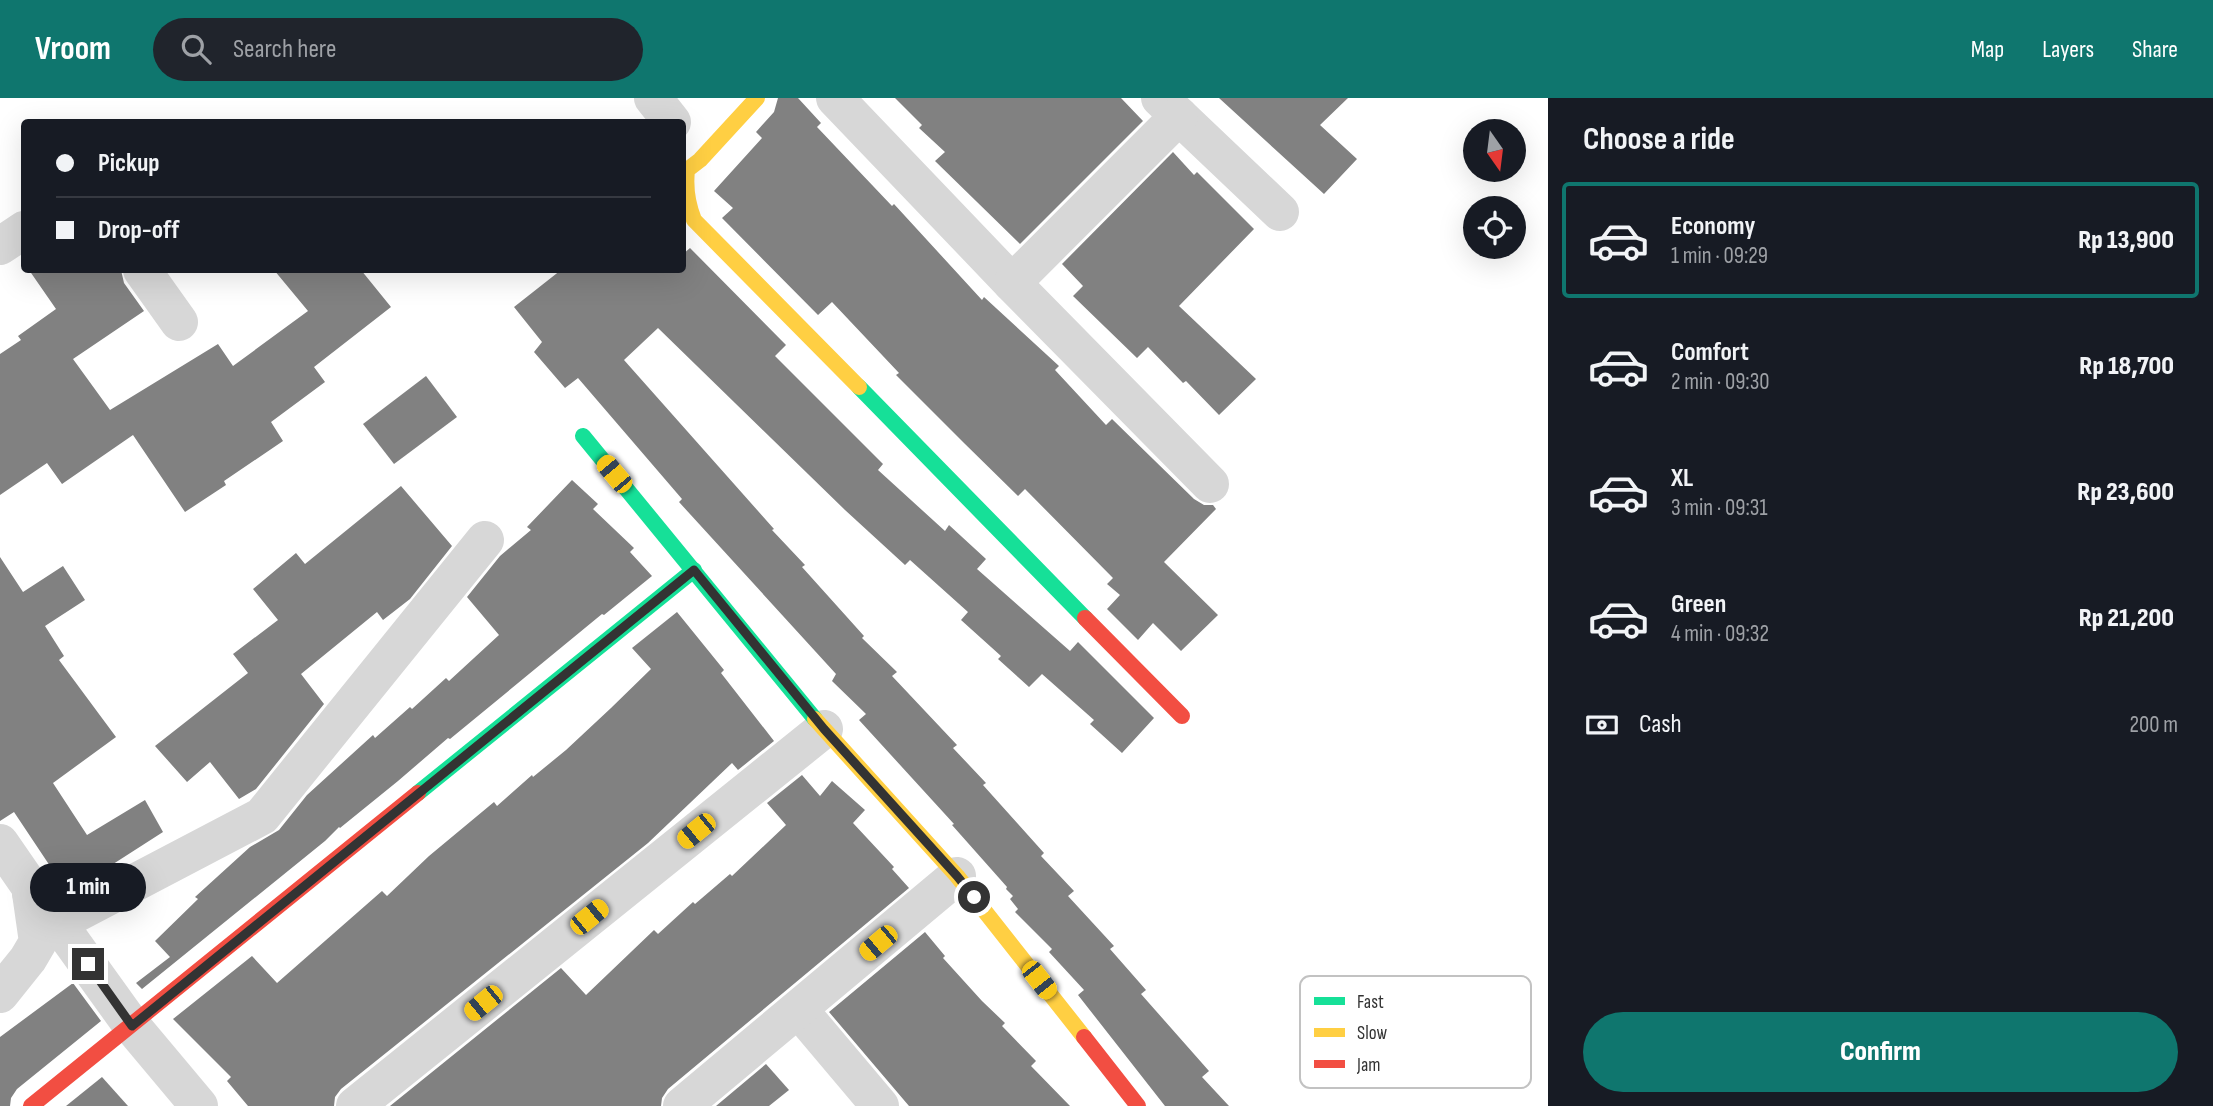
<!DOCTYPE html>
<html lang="en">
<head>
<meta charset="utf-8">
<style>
  :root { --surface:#171b24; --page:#20242c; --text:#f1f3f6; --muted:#9ea1a6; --line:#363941; --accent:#0f766e }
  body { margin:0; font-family:"Sofia Sans Condensed",sans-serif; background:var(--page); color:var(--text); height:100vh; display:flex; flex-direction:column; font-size:26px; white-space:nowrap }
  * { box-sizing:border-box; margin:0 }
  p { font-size:23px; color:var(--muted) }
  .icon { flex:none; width:38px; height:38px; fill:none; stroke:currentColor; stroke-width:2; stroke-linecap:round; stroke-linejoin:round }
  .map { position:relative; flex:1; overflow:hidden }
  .drawer { display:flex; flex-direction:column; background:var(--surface); width:665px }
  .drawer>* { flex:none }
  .top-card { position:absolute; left:21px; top:21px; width:665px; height:154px; border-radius:7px; box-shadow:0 7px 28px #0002; display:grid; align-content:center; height:154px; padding:0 35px; background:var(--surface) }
  .needle { width:46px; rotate:166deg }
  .controls { position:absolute; left:1463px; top:21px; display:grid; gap:14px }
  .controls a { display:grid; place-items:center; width:63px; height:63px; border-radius:50%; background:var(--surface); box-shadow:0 7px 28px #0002; font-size:35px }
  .end { position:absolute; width:32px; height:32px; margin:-16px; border:9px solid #333; background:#fff; box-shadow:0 0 0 4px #fff }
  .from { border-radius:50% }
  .bubble { position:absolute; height:49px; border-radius:24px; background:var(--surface); box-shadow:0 7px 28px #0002; font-size:23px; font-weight:800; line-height:49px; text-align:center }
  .car { position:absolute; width:21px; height:42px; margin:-21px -10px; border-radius:9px; box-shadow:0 0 5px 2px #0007; background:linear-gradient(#f5c518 24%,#345 0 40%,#f5c518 0 76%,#345 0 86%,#f5c518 0) }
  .top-card b { display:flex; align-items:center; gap:24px; height:66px; font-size:26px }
  .top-card b+b { border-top:2px solid var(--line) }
  .top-card i { width:18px; height:18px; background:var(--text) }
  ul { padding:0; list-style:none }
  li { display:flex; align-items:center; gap:21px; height:116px; margin:0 14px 10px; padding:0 21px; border:4px solid transparent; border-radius:7px }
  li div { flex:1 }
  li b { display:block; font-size:26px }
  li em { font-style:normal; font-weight:800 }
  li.on { border-color:var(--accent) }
  li>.icon { width:63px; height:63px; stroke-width:1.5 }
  h2 { padding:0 35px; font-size:32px; line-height:84px }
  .pay { display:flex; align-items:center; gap:18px; height:77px; padding:0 35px; font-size:26px }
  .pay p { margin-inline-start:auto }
  .action { display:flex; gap:14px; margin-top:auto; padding:14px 35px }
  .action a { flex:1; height:80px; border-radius:42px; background:var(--accent); color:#fff; font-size:28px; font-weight:800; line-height:80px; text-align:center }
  header { display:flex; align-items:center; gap:42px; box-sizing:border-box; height:98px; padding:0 35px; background:var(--accent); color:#fff }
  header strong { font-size:33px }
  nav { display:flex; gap:38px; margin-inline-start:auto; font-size:24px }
  .search { width:490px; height:63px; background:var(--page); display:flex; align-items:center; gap:18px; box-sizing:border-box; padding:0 24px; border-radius:38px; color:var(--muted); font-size:26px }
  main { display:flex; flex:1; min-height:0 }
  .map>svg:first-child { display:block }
  .building { fill:#818181 }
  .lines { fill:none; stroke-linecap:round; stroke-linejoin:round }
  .street { stroke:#d7d7d7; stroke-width:38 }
  .fast { stroke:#16e098; stroke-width:16 }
  .slow { stroke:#ffcf43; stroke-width:16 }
  .jam { stroke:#f24e42; stroke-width:16 }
  .route { stroke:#333; stroke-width:9 }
  .key { fill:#fff; stroke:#c2c2c2; stroke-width:2 }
  .key-label { font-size:19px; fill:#333 }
</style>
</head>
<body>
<header>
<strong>Vroom</strong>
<div class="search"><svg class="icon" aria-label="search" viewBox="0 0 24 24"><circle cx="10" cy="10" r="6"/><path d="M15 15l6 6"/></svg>Search here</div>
<nav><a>Map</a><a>Layers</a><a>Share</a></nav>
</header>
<main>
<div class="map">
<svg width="1548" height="1008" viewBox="0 0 1548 1008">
  <rect width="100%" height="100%" fill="#fff"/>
  <g class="building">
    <path d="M778,0H798L821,25L817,29L892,108L894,106L982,202L984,199L1059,268L1055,272L1106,327L1112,321L1194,401L1204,407H1213L1216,411L1164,464L1218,517L1181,553L1153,525L1138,542L1107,511L1120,497L1107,486L1113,480L1025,391L1018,398L964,345L896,277L899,275L832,204L818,217L722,120L733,110L714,93L762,40L756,34L774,14Z"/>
    <path d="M895,0H1121L1143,23L1020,146L935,63L945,54L919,30L922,27Z"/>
    <path d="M1219,0H1348L1320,27L1357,61L1324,96Z"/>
    <path d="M1173,54L1194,77L1197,74L1254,131L1179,208L1256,281L1219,317L1186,283L1183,285L1148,249L1137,260L1073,198L1083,188L1062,166Z"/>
    <path d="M690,150L786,247L775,258L883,366L878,372L945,433L949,427L986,461L977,471L1070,553L1078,544L1154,620L1122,655L1090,626L1094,622L1042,576L1029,589L998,561L1001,558L961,522L968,514L910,462L905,467L845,412L658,230L624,262L774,431L772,432L805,467L802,469L864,538L862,540L897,574L892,578L957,647L953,650L986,685L983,687L1044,755L1041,758L1074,793L1068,798L1114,848L1110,851L1146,892L1141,896L1209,973L1202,979L1229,1008H1165L1078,897L1084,892L1049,854L1052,851L1015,814L1018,811L1010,801L1013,798L1006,791L1007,789L952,727L954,726L859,622L866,616L832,583L836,576L679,404L682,401L578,280L565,290L534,254L542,244L514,209L561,172H682V157Z"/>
    <path d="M29,172H121L124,185L144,213L73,261L110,312L218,246L233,268L308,213L274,172H361L391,209L314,269L325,284L271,324L283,343L224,383L226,387L185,414L133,337L62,386L47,365L0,397V256L21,242L18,238L56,211Z"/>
    <path d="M426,278L457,319L394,366L363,326Z"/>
    <path d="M572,382L598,406L593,411L634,450L630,454L652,478L604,517L602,516L450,641L448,640L398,683L340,730L339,729L325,743L142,891L136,885L170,859L155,843L198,801L195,799L250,749L279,732L307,697L373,637L375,640L410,609L412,611L446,580L449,583L499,537L467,499L500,458L531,432L527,429Z"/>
    <path d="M401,388L452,448L410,501L383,522L377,514L301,576L324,606L256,691L239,701L210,664L187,684L155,648L248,575L233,556L278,522L253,491L296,455L305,466Z"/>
    <path d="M0,459L23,494L63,468L85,502L45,528L64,558L59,562L116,639L53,685L87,737L145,702L163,734L68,795L14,714L0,723Z"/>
    <path d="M677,514L724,572L721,575L774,643L738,672L732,665L648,745L341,991L335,999L334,1008H248L227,983L231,979L173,921L252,858L277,885L382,793L387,798L429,758L494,704L497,708L532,677L533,679L566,652L611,610L651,571L632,550Z"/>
    <path d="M802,677L820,698L832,683L865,712L853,725L894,769L892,771L909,790L668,991L662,1000L661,1008H390L561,870L586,897L654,832L658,836L693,804L695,806L730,776L732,778L786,727L767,705Z"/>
    <path d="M925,834L945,858L943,860L982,903L1005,925L1002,928L1036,963L1031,968L1070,1008H909L829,914Z"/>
    <path d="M73,885L101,923L17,991L11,1000L10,1008H0V939Z"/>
    <path d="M766,966L789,992L769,1008H716Z"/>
    <path d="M102,979L128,1008H66Z"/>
  </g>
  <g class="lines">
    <g class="street">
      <path d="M653,0L672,24"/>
      <path d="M835,0L1012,185L1210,386"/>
      <path d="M1160,0L1280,114"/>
      <path d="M0,148L24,132"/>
      <path d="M142,172L179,224"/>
      <path d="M1012,185L1179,18"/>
      <path d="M0,745L40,803L31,795L38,844L28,861L0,896"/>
      <path d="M31,795L58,825L132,928L199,1008"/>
      <path d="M58,825L262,718L485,442"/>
      <path d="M799,912L880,1008"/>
      <path d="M355,1008L824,631"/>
      <path d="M682,1008L957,778"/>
    </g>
    <g class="fast">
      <path d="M859,289L1085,520"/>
      <path d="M583,338L815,621"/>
      <path d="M418,695L694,472"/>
    </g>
    <g class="slow">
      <path d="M757,0L700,62L687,72C685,90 687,105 694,122L859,289"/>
      <path d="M815,621L957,778L1084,939"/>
    </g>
    <g class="jam">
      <path d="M1085,520L1182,618"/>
      <path d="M1084,939L1138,1008"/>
      <path d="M31,1008L418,695"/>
    </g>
  </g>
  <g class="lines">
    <path class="route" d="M88,866L132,928L694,472L824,631L957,778L974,799"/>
  </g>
  <rect x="1300" y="878" width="231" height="112" rx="10" class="key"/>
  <rect x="1314" y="899" width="31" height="8" fill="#16e098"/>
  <rect x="1314" y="930" width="31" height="9" fill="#ffcf43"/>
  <rect x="1314" y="962" width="31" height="8" fill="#f24e42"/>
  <g class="key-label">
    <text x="1357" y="910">Fast</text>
    <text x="1357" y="941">Slow</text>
    <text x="1357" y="973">Jam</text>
  </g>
</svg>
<div class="controls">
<a><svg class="needle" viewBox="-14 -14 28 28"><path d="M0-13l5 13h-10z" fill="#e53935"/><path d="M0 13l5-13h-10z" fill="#9ea1a6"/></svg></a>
<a><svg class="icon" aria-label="locate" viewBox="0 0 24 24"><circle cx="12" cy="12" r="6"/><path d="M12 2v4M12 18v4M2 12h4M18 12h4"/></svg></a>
</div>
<i class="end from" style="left:974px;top:799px"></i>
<i class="end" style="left:88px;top:866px"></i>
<div class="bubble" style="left:30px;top:765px;width:116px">1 min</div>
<i class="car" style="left:614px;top:376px;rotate:320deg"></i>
<i class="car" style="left:696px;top:733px;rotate:231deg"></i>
<i class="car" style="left:589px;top:819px;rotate:51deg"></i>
<i class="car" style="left:878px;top:845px;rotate:230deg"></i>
<i class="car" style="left:1039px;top:882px;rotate:142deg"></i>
<i class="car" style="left:483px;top:905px;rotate:231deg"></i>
<div class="top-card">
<b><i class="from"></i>Pickup</b>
<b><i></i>Drop-off</b>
</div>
</div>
<section class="drawer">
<h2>Choose a ride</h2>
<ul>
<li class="on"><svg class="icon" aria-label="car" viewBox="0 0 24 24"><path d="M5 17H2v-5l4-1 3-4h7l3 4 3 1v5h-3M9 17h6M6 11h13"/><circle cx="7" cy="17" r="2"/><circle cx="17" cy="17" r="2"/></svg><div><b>Economy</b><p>1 min · 09:29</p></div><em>Rp 13,900</em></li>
<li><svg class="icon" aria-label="car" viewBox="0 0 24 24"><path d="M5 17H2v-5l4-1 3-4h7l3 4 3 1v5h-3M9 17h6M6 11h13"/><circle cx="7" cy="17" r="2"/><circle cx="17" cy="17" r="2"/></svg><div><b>Comfort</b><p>2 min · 09:30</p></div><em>Rp 18,700</em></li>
<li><svg class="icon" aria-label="car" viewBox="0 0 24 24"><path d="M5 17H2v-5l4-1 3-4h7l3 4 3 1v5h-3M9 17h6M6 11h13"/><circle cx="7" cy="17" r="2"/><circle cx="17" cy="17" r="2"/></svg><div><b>XL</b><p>3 min · 09:31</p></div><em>Rp 23,600</em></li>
<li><svg class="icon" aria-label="car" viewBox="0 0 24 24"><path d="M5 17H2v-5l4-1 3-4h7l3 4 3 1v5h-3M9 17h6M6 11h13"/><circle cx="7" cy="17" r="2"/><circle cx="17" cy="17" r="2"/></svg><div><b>Green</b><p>4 min · 09:32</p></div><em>Rp 21,200</em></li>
</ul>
<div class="pay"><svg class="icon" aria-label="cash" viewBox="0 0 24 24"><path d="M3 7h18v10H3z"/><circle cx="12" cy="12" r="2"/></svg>Cash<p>200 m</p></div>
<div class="action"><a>Confirm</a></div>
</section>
</main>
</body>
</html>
